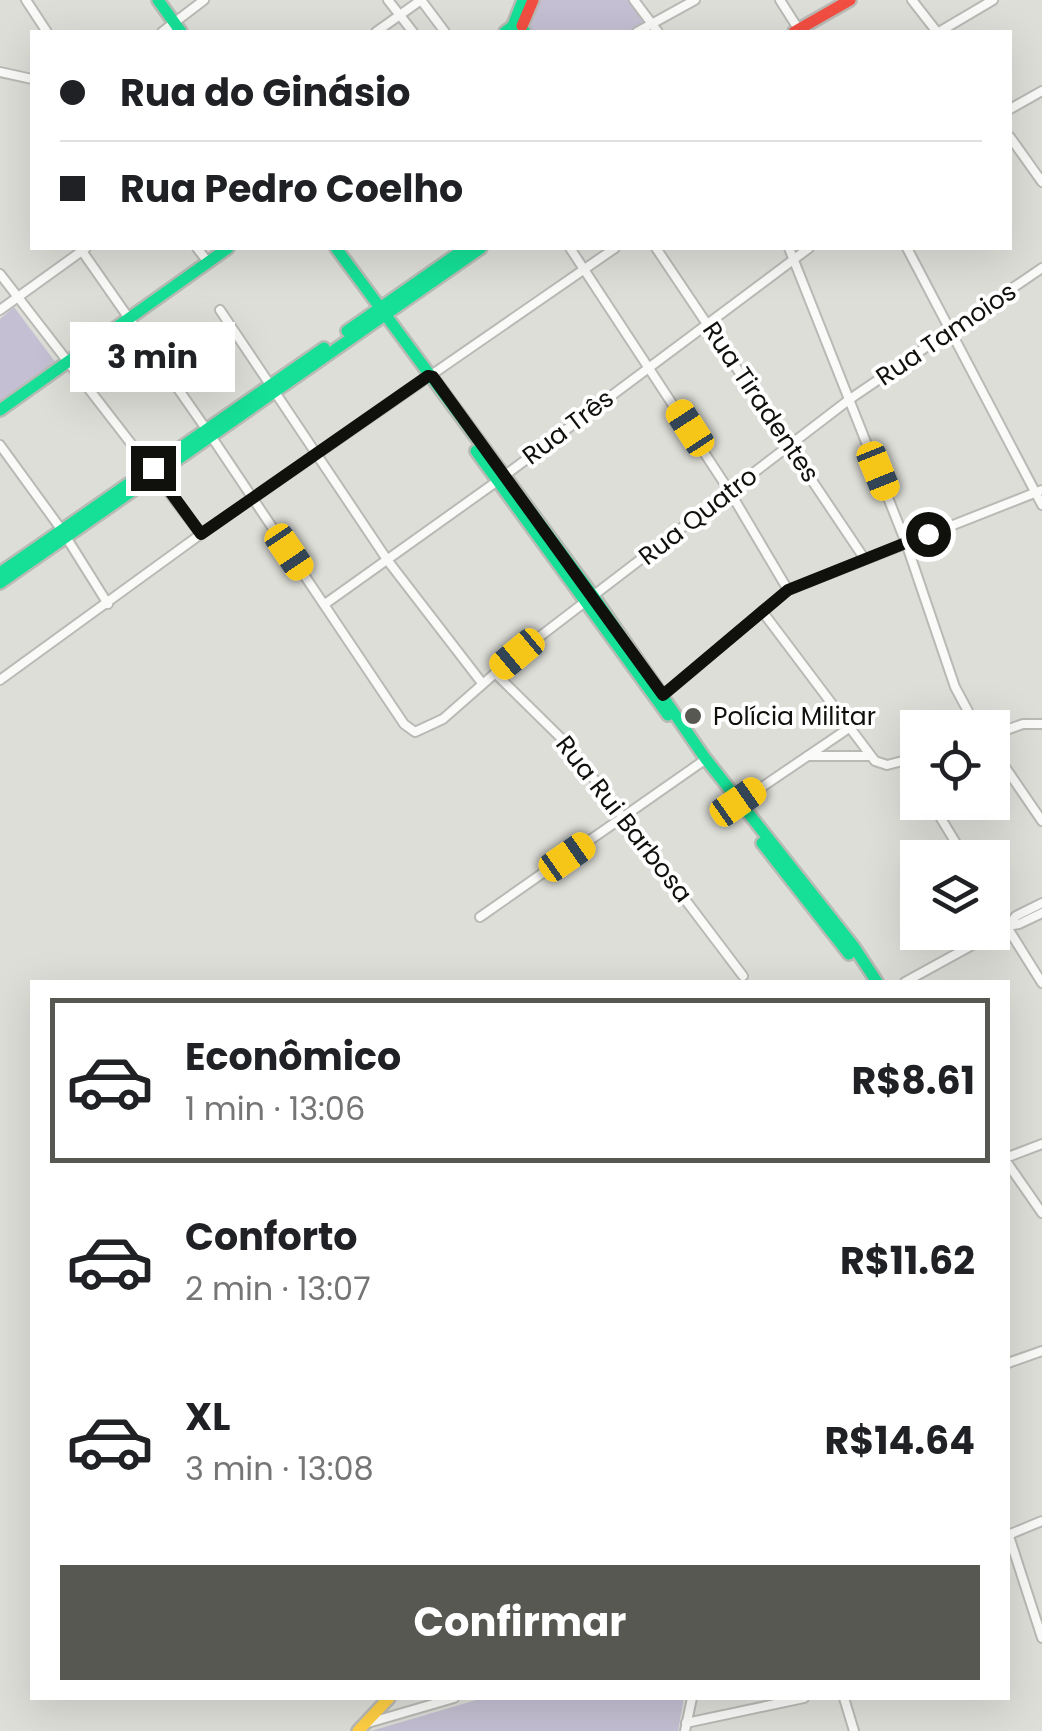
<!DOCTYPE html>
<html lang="pt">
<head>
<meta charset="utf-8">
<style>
  :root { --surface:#fff; --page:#f2f2f2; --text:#202124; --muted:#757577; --line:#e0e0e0; --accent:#585853 }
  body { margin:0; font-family:Poppins,sans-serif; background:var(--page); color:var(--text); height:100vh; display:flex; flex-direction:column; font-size:38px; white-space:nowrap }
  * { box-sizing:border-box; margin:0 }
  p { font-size:32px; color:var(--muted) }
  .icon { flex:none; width:55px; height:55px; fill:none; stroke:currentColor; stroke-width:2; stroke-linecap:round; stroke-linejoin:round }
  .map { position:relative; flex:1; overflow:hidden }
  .panel { position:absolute; left:30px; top:980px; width:980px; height:720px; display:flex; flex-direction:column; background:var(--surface); border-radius:0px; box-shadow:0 10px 40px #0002 }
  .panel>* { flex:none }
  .top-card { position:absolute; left:30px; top:30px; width:982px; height:220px; border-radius:0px; box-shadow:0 10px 40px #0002; display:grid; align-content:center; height:220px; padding:0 30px; background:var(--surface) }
  .controls { position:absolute; left:900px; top:710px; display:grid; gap:20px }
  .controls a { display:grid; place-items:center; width:110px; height:110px; border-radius:0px; background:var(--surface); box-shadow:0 10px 40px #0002; font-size:50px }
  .end { position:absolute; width:45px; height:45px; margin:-22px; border:12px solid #10100c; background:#fff; box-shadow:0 0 0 5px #fff }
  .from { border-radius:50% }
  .bubble { position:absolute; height:70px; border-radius:0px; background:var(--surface); box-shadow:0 10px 40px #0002; font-size:32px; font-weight:700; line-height:70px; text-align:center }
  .car { position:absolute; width:30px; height:60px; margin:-30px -15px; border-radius:12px; box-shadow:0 0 8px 2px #0007; background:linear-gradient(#f5c518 24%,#345 0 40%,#f5c518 0 76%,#345 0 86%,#f5c518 0) }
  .top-card b { display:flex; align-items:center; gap:35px; height:95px; font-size:38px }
  .top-card b+b { border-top:2px solid var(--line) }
  .top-card i { width:25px; height:25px; background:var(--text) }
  ul { padding:18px 0 0; list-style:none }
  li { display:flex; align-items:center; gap:30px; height:165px; margin:0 20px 15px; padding:0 10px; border:5px solid transparent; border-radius:0px }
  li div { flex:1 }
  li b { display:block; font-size:38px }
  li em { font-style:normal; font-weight:700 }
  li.current { border-color:var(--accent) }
  li>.icon { width:90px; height:90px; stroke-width:1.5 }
  .action { display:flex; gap:20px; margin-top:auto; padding:20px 30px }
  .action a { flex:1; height:115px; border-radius:0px; background:var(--accent); color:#fff; font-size:40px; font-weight:700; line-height:115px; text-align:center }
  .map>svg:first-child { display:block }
  .green { fill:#c4bfd2 }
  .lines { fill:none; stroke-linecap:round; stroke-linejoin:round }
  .street-casing { stroke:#b9bab5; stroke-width:12 }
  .fast-casing { stroke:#b9bab5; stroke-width:16 }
  .slow-casing { stroke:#b9bab5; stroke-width:16 }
  .jam-casing { stroke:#b9bab5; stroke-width:16 }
  .street { stroke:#fafaf9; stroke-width:8 }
  .fast { stroke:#16e098; stroke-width:11 }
  .slow { stroke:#ffcf43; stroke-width:11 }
  .jam { stroke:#f24e42; stroke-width:11 }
  .route { stroke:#10100c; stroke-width:12 }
  .poi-dot { fill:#585853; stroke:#fff; stroke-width:4 }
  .labels { text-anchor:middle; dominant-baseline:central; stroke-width:8; stroke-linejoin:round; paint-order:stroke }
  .street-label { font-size:25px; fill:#10100c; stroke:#fff }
  .poi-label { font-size:25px; fill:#10100c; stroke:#fff; text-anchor:start }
</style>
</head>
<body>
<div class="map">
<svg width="1042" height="1731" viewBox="0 0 1042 1731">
  <rect width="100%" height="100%" fill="#ddded8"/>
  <g class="green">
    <path d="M528,0H628L644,23L629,32H514Z"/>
    <path d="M14,307L56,363L0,403V319Z"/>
    <path d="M483,1698H684L678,1731H371Z"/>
  </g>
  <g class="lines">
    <defs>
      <g id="street">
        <path d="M26,0L47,32"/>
        <path d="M388,0L413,32"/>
        <path d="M421,0L445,32"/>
        <path d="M634,0L658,32"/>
        <path d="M780,0L799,30"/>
        <path d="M912,0L937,32"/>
        <path d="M162,32L204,0"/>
        <path d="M376,32L421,0"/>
        <path d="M637,32L695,0"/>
        <path d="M939,32L993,0"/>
        <path d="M0,72L32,79"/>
        <path d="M1010,109L1042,91"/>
        <path d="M1010,137L1042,182"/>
        <path d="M197,248L208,262"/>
        <path d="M570,248L730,492L788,590"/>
        <path d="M656,248L864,558"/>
        <path d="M789,248L906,543L955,687L977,728"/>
        <path d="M907,248L1042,505"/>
        <path d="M82,251L211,436L404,724L415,732L443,719L517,654L850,399L1042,268"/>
        <path d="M0,274L201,534"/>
        <path d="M0,310L86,248"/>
        <path d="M220,310L388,561L482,683"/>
        <path d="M0,445L61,529L108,604"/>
        <path d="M325,604L496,482L809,248"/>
        <path d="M762,611L875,761L887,765L918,757"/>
        <path d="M495,673L569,746L743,976"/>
        <path d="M0,680L201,534L615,248"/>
        <path d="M660,698L788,590L1042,490"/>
        <path d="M992,735L1023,724H1042"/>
        <path d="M992,748L1042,821"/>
        <path d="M808,756H870"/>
        <path d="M906,761L918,780"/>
        <path d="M931,802L965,858"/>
        <path d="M734,806L849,728"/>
        <path d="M992,903L1042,983"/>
        <path d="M480,917L706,759"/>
        <path d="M1009,925L1016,916L1042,903"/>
        <path d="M905,982L1007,926L1019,924L1042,913"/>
        <path d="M1008,1157L1042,1144"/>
        <path d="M1008,1164L1042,1213"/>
        <path d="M1008,1363L1042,1351"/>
        <path d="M1008,1533L1042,1638"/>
        <path d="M1008,1535L1042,1521"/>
        <path d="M844,1698L854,1731"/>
        <path d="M368,1723L454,1698"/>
        <path d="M686,1723L804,1698"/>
        <path d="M685,1731L692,1698"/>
      </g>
      <g id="fast">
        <path d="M158,0L181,32"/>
        <path d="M514,23L523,0"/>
        <path d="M505,32L517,23L525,32"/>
        <path d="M336,248L594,597L705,758L854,947L877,982"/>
        <path d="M347,331L466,248"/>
        <path d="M0,410L228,248"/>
        <path d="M476,451L668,715"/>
        <path d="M0,573L324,348"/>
        <path d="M0,583L481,248"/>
        <path d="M762,843L849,954"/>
      </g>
      <path id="slow" d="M358,1731L389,1698"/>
      <g id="jam">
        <path d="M522,26L533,0"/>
        <path d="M794,32L850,0"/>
      </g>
    </defs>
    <use href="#street" class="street-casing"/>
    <use href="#fast" class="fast-casing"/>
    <use href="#slow" class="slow-casing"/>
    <use href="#jam" class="jam-casing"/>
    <use href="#street" class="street"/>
    <use href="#fast" class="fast"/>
    <use href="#slow" class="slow"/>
    <use href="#jam" class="jam"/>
  </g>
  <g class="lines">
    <path class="route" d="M153,468L201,534L428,376L433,377L663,695L788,590L928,534"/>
  </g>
  <circle class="poi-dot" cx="693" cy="716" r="10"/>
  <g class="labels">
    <g class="street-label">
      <text transform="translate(946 334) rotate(-34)">Rua Tamoios</text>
      <text transform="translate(761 402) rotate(56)">Rua Tiradentes</text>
      <text transform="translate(568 427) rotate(-37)">Rua Três</text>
      <text transform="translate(698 516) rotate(-38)">Rua Quatro</text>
      <text transform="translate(624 819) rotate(52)">Rua Rui Barbosa</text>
    </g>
    <g class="poi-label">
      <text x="713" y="716">Polícia Militar</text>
    </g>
  </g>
</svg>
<div class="controls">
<a><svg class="icon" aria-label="locate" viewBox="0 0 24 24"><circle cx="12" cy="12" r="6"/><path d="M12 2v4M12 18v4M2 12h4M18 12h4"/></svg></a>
<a><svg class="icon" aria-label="layers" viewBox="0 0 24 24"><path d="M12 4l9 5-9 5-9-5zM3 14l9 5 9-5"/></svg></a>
</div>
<i class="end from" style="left:928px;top:534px"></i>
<i class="end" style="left:153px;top:468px"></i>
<div class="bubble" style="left:70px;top:322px;width:165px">3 min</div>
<i class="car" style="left:690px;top:428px;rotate:327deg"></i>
<i class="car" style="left:878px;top:471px;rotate:158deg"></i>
<i class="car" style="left:289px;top:552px;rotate:146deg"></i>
<i class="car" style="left:517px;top:654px;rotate:230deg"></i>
<i class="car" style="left:738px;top:802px;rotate:55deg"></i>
<i class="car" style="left:567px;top:857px;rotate:55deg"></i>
<div class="top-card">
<b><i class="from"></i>Rua do Ginásio</b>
<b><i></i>Rua Pedro Coelho</b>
</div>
<section class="panel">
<ul>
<li class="current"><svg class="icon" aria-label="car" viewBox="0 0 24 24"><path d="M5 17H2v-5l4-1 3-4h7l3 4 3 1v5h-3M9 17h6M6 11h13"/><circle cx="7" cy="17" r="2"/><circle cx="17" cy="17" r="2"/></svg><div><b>Econômico</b><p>1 min · 13:06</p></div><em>R$8.61</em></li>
<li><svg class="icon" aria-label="car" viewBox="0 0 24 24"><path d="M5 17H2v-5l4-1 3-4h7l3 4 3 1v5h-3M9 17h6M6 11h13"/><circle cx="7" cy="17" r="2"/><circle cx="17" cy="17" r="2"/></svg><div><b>Conforto</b><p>2 min · 13:07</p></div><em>R$11.62</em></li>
<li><svg class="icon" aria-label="car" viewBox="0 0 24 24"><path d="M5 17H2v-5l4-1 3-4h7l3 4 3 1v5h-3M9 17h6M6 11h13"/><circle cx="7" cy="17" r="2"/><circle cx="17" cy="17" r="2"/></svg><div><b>XL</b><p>3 min · 13:08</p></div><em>R$14.64</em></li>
</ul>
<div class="action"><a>Confirmar</a></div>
</section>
</div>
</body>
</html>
